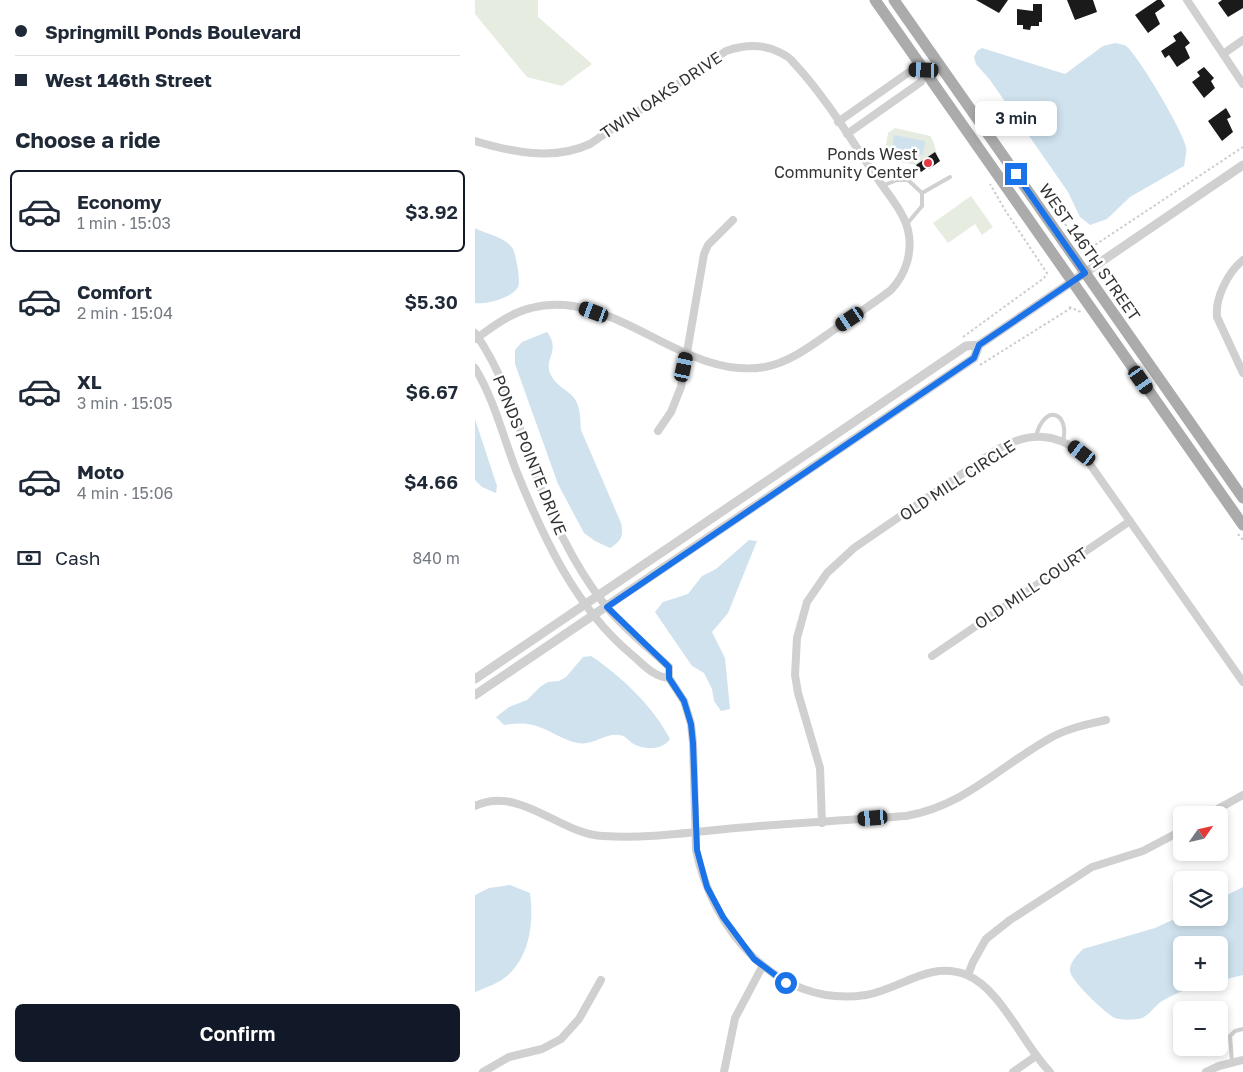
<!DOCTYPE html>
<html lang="en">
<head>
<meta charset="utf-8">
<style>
  :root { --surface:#fff; --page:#f2f2f3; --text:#1f2937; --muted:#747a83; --line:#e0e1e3; --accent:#111827 }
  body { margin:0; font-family:"Golos Text",sans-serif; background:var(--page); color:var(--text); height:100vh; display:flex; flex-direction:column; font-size:19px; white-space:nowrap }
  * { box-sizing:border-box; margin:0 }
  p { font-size:16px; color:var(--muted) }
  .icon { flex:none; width:28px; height:28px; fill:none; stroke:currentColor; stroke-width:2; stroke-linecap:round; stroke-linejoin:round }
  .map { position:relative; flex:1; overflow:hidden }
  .panel { display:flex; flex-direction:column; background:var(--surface); width:475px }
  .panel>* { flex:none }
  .hud { display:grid; align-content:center; height:110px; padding:0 15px; background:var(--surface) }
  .needle { width:32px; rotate:56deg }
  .buttons { position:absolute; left:698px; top:806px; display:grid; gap:10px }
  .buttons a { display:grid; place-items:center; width:55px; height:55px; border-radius:8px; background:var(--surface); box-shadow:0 2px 8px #0003; font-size:25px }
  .end { position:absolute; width:22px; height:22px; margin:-11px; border:6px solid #1a73e8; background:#fff; box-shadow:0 0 0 2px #fff }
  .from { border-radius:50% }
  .bubble { position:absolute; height:35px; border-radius:8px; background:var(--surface); box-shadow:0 2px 8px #0003; font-size:16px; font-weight:600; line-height:35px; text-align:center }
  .car { position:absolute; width:15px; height:30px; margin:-15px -8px; border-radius:6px; box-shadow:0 0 4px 1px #0007; background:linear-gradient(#222 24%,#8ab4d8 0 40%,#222 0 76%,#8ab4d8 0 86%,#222 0) }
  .hud b { display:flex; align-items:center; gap:18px; height:48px; font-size:19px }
  .hud b+b { border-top:1px solid var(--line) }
  .hud i { width:12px; height:12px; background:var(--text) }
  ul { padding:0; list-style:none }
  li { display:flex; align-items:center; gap:15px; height:82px; margin:0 10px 8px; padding:0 5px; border:2px solid transparent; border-radius:8px }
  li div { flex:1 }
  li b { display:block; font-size:19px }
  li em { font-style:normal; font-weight:600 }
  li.current { border-color:var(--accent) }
  li>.icon { width:45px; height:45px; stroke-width:1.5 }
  h2 { padding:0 15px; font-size:22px; line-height:60px }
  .pay { display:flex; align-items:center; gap:12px; height:55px; padding:0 15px; font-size:19px }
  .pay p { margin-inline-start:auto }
  .button { display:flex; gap:10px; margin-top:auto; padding:10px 15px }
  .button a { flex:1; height:58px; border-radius:8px; background:var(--accent); color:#fff; font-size:20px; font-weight:600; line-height:58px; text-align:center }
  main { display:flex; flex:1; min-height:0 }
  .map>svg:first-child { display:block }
  .green { fill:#e6ecdf }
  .water { fill:#cfe2ee }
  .building { fill:#1a1a1a }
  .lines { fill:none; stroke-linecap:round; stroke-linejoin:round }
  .path { stroke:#cdcdcd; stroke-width:2; stroke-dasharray:2.5 2.5; stroke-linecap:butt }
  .service { stroke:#d0d0d0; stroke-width:4 }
  .minor { stroke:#d0d0d0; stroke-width:8 }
  .tertiary { stroke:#d0d0d0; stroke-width:9 }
  .primary { stroke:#ababab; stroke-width:11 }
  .route { stroke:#1a73e8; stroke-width:6 }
  .poi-dot { fill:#e63946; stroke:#fff; stroke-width:2 }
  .labels { text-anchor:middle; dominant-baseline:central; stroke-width:5; stroke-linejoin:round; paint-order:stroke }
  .street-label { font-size:16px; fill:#333; stroke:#fff }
  .poi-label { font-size:16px; fill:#333; stroke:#fff; text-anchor:end }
</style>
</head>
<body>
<main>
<section class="panel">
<div class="hud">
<b><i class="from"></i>Springmill Ponds Boulevard</b>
<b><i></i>West 146th Street</b>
</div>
<h2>Choose a ride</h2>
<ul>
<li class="current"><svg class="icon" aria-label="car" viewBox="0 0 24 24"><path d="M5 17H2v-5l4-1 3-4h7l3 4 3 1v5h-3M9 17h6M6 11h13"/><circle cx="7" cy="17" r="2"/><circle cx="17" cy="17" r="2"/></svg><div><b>Economy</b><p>1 min · 15:03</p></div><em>$3.92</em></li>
<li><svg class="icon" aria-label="car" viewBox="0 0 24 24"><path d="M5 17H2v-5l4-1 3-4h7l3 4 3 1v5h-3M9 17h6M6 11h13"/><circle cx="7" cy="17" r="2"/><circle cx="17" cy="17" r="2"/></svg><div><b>Comfort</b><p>2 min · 15:04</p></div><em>$5.30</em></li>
<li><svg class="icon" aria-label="car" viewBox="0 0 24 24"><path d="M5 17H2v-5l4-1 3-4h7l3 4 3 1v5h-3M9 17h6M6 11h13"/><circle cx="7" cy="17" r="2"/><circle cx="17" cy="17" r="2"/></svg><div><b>XL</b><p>3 min · 15:05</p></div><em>$6.67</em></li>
<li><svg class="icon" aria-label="car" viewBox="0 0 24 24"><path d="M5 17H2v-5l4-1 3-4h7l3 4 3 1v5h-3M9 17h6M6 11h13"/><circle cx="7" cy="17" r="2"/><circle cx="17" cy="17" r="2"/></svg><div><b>Moto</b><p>4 min · 15:06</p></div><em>$4.66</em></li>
</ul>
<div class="pay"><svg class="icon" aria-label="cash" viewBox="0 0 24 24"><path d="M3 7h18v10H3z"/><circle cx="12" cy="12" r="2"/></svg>Cash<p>840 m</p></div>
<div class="button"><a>Confirm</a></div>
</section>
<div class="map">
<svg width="768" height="1072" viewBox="0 0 768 1072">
  <rect width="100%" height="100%" fill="#fff"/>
  <g class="green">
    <path d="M0,0H63V17L117,64L87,86L52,77L0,14Z"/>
    <path d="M420,128L455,136C461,144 460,152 465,161L454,169L453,167L446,172L441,165L415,160L410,152L413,133Z"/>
    <path d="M496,196L518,227L507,235L500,224L473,243L458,223Z"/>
  </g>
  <g class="water">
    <path d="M640,43C644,44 647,44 651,46C663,55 708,131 711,147C712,152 710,160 709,166L655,197L632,219L615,225L605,217L593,192L515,80L501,64L499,57L502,51L507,48L590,74L628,46Z"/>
    <path d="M419,135L450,141L448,155L417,147Z"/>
    <path d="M0,228C11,234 31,237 38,249C41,255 46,282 43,287C37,298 10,305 0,303Z"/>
    <path d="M72,332C86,350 69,359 75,373C79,383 87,387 94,393C106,402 105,416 106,430L146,523C149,536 146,541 135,548L120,541L109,533L83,484L40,364V350L47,342Z"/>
    <path d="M0,419L22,486L21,493L7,487L0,480Z"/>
    <path d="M274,540L282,541L253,613L237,632L250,658L255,709L246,711L239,701L237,689L229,673L217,666L180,612L188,602L213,594L227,576L241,569Z"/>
    <path d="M116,656C146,676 178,706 195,739C187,751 168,750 157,743C152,739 151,736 144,735C130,733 118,746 103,743C86,740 70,726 53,724C45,723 37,724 29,725L21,717L34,707L52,700L66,686L73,682L84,681L91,677L108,657Z"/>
    <path d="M35,885L55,893C59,922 55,956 32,976C24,983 10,988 0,992V895L14,888Z"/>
    <path d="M768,887V975L744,981V945H706V982L737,983C721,985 701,993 687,1001C678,1007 673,1018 663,1019C656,1020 646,1020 640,1018C631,1014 596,981 595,971C594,963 603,954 608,949L680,928L706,916V918H744V899Z"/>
  </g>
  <g class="building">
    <path d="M501,0H533L524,13Z"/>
    <path d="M592,0H618L622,12L600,20Z"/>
    <path d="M682,0H686L690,6L680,13L685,24L673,33L660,15Z"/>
    <path d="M747,0H768V8L753,17L743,3Z"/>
    <path d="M558,4H567V22H564V26H556L555,30L548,29V25H542V9L558,11Z"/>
    <path d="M706,31L715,43L710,47L715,58L702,67L694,55L690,58L686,51L701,41L698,36Z"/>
    <path d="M729,67L739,78L736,81L740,88L729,98L717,82L725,76L722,72Z"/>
    <path d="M751,108L756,117L752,119L758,132L747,141L733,121Z"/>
    <path d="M460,152L465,161L454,169L453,167L446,172L441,165Z"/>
  </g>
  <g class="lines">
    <g class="path">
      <path d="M584,216L602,240L613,246L620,245L768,147"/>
      <path d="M594,307L606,312"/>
      <path d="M488,337L569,278L572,273L530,210L515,184"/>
      <path d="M505,365L596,308"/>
      <path d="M763,534L768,540"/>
    </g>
    <g class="service">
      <path d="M407,186L422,180H433L447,193V206L431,225"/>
      <path d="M447,193L475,177"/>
      <path d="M561,436C570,402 595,413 588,441"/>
      <path d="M757,1062L755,1036L760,1031L768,1029"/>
    </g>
    <g class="minor">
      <path d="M712,0L768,84"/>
      <path d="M748,54L768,40"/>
      <path d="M363,122L437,70H449"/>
      <path d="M372,134L446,82L449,70"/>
      <path d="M0,141C37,152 78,161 115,144L251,51C269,45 288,43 306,53C310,55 315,58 318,62C349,95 375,138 400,175C411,192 428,210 433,230C438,252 431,274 416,290C399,303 381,315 363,327C341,342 317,362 290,367C206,381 139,286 56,308C35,313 18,327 0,339"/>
      <path d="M768,260C753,272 740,298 742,317L768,373"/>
      <path d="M0,333C33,378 49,446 69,497C85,536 109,581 136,612C153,632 175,649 194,667V678L209,701L216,724L218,743L221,850C237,929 302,1009 391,995C426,989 455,960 492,975C526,989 549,1046 575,1072"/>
      <path d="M0,368C19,399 28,436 41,470C68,537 100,607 156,654C168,664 178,677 194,678"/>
      <path d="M183,431L196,412L206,387L229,254L233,245L258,220"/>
      <path d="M457,656L655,521"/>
      <path d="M0,806C45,785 84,834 128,836C172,839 217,832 261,828C318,823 374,820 431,816C491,806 528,763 579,736C595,728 613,724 631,720"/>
      <path d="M732,815L768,795"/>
      <path d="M347,823L345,768L323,693L320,675L322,638L332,602L352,573L379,548L523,449C553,432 579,432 607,453L768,682"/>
      <path d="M493,975L498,962L511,939L535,920L617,867L668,851L706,831"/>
      <path d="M8,1072L34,1057L67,1049L86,1039L104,1019L126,980"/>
      <path d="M249,1072L260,1018L287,967"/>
      <path d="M538,1072L561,1056"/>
      <path d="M731,1072L744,1066L768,1060"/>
    </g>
    <g class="tertiary">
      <path d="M0,679L491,346L504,345L768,165"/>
      <path d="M0,695L499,358L504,345"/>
    </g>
    <g class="primary">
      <path d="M400,0L768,525"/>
      <path d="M419,0L768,498"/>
    </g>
  </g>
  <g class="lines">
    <path class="route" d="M311,983L279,959L248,917L232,887L222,850L218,743L216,724L209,701L194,678V667L132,607L499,358L504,345L610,273L541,174"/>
  </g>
  <circle class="poi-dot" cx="453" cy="163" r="5"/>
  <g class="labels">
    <g class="street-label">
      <text transform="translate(186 95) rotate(-34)">TWIN OAKS DRIVE</text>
      <text transform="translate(615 252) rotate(55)">WEST 146TH STREET</text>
      <text transform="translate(55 455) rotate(68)">PONDS POINTE DRIVE</text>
      <text transform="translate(482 480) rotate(-33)">OLD MILL CIRCLE</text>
      <text transform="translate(556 588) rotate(-34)">OLD MILL COURT</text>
    </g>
    <g class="poi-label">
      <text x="443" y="154">Ponds West<tspan x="443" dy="18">Community Center</tspan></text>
    </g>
  </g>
</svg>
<div class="buttons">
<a><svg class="needle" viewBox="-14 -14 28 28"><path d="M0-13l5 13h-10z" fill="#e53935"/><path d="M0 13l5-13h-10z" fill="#747a83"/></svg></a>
<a><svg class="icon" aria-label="layers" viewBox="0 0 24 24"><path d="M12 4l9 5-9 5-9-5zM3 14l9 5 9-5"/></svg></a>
<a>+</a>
<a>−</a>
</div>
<i class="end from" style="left:311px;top:983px"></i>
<i class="end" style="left:541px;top:174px"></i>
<div class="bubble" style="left:500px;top:101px;width:82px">3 min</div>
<i class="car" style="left:449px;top:70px;rotate:272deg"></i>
<i class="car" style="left:119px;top:312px;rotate:290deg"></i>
<i class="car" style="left:375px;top:319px;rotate:236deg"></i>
<i class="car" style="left:209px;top:367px;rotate:12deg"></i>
<i class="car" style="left:666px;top:380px;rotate:145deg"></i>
<i class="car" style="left:607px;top:453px;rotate:308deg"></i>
<i class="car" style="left:398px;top:818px;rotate:265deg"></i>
</div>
</main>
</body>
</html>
